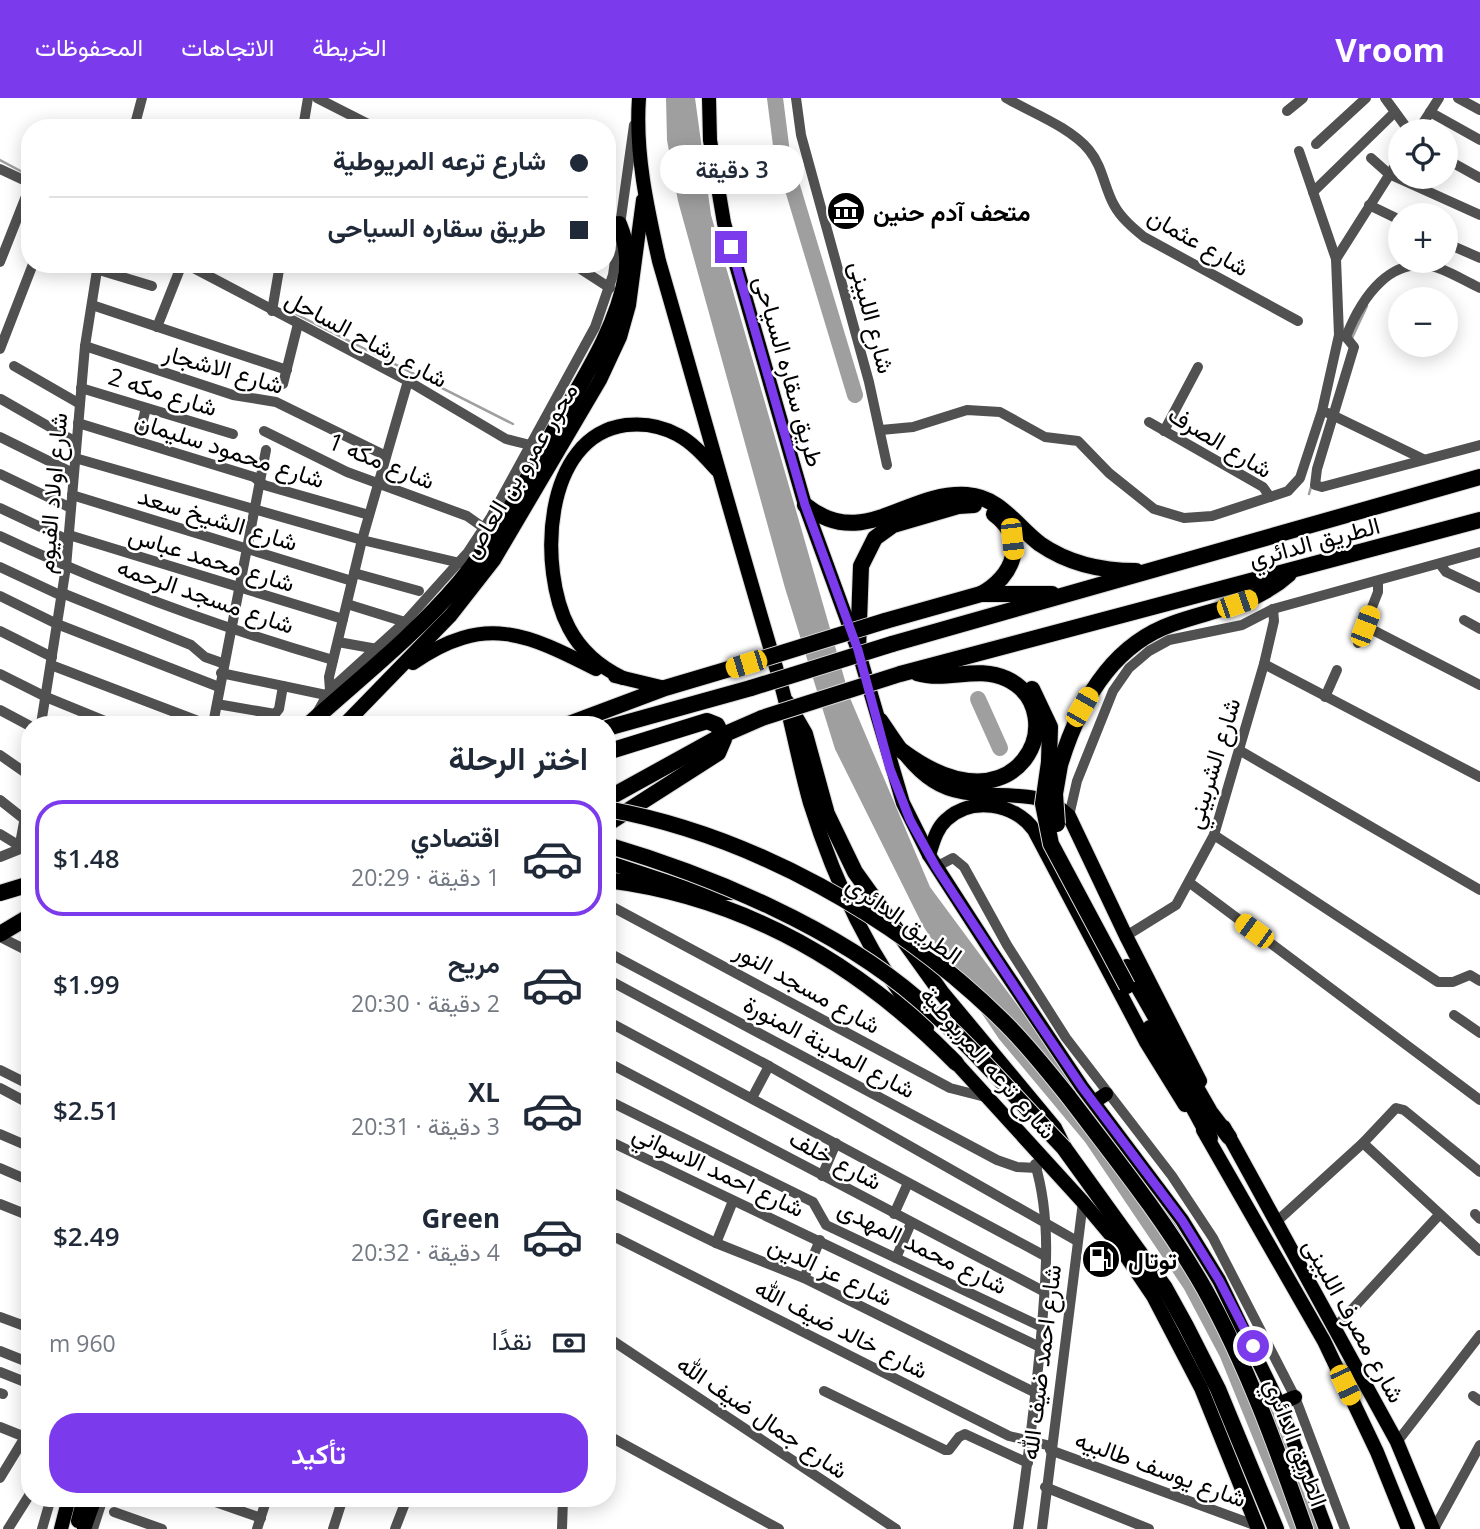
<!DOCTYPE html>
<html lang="ar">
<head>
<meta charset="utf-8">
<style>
  :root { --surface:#fff; --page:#f2f2f3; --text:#1f2937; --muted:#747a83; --line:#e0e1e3; --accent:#7c3aed }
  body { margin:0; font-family:"Open Sans",Vazirmatn,sans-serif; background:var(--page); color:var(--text); direction:rtl; height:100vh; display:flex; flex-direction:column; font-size:26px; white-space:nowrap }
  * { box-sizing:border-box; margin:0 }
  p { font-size:23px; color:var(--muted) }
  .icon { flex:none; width:38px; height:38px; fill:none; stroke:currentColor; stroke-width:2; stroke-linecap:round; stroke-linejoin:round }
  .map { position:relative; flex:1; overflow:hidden; direction:ltr }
  .sheet { position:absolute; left:21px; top:618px; width:595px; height:791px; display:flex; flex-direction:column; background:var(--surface); border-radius:28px; box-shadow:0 4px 18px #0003; direction:rtl }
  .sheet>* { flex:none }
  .hud { position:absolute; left:21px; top:21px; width:595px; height:154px; border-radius:28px; box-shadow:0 4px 18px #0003; direction:rtl; display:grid; align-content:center; height:154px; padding:0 28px; background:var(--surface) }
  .fabs { position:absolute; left:1388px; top:21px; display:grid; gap:14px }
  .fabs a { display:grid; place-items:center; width:70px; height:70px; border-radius:50%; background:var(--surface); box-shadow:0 4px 18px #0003; font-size:35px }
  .end { position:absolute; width:32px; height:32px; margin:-16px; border:9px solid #7c3aed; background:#fff; box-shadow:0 0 0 4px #fff }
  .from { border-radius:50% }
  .bubble { position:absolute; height:49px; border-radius:24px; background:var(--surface); box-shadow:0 4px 18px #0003; font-size:23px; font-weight:600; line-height:49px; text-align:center; direction:rtl }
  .car { position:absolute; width:21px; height:42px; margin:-21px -10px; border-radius:9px; box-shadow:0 0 5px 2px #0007; background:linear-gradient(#f5c518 24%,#345 0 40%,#f5c518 0 76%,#345 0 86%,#f5c518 0) }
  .hud b { display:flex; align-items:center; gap:24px; height:66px; font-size:26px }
  .hud b+b { border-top:2px solid var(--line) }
  .hud i { width:18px; height:18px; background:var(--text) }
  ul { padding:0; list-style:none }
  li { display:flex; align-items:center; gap:21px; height:116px; margin:0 14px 10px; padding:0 14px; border:4px solid transparent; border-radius:28px }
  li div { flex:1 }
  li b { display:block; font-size:26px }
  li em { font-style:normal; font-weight:600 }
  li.selected { border-color:var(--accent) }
  li>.icon { width:63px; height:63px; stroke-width:1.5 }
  h2 { padding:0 28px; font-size:32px; line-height:84px }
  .pay { display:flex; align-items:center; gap:18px; height:77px; padding:0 28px; font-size:26px }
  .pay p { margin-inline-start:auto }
  .button { display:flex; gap:14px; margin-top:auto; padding:14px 28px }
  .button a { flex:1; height:80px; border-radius:28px; background:var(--accent); color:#fff; font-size:28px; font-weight:600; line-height:80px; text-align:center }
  header { display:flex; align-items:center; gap:42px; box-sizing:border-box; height:98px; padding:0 35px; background:var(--accent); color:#fff }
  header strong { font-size:33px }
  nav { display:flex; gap:38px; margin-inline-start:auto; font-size:24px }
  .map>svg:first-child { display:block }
  .water { fill:#9f9f9f }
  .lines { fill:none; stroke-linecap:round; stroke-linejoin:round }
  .stream { stroke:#9f9f9f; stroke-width:2.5 }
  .river { stroke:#9f9f9f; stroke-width:16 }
  .major-casing { stroke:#dbdbdb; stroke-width:16 }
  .highway-casing { stroke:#dbdbdb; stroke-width:18 }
  .minor { stroke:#515151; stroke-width:10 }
  .major { stroke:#000; stroke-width:14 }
  .highway { stroke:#000; stroke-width:16 }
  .highway-bridge-casing { stroke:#dbdbdb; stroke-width:18; stroke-linecap:butt }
  .highway-bridge { stroke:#000; stroke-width:16 }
  .route { stroke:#7c3aed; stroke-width:9 }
  .labels { text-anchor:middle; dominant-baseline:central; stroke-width:5; stroke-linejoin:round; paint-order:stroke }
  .poi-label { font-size:24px; font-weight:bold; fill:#000; stroke:#fff; text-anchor:start }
  .street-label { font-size:24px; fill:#000; stroke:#fff }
</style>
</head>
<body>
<header>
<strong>Vroom</strong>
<nav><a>الخريطة</a><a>الاتجاهات</a><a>المحفوظات</a></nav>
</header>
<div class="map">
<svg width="1480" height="1431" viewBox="0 0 1480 1431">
  <rect width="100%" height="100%" fill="#fff"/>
  <path class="water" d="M666,0H695L711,117L850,600L930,789L1188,1138L1223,1191L1275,1305L1322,1431H1290L1220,1259L1184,1191L1085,1044L999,941L923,828L835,651L785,490L678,103L667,42Z"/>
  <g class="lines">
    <g class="stream">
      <path d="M0,62L30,78"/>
      <path d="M286,211L513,326"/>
      <path d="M1352,240L1367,208"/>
      <path d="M1309,396L1311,389"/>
    </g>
    <g class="river">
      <path d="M775,0L782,55L855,297"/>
      <path d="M978,601L1000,650"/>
    </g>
    <defs>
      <g id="major">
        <path d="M639,0C635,55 647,109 659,163C699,301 737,439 778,576C791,619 798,663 810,705C835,785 873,866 927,930"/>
        <path d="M709,0L710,42L724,125L805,407L858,552L903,705L929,757L991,853L1082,989L1182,1122L1219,1182L1279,1306L1326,1431"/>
        <path d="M413,565C485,515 527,536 596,571"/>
        <path d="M615,578L665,590"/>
        <path d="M623,580C600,569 581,553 569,530C538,472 542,338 626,327C644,325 662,328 678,337C693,345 705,359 717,372"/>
        <path d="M881,622C896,644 910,668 933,683C975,711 1033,681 1069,718L1126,838L1200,983"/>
        <path d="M345,626L451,517L494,462L600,282L620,239L629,207L643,102"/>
        <path d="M929,757C933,745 936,731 946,722C971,698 1015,705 1034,732L1146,944L1185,1007"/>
        <path d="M607,764L701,795H736"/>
        <path d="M949,957L1083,1104L1115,1142L1153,1198L1201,1290L1258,1431"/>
        <path d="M1094,1004L1106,996"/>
        <path d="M1224,1029L1397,1344L1433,1431"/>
        <path d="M1203,1032L1324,1243L1377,1354L1408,1431"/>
        <path d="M1279,1306L1295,1299"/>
        <path d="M78,1423L84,1400"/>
        <path d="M61,1431L69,1400"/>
        <path d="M84,1431L95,1400"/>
      </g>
      <g id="highway">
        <path d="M805,407C863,454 906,393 967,397C1000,399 1016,428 1040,446C1069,466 1102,473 1136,473"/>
        <path d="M981,496C1013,479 1029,442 994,416"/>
        <path d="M885,523L981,496H1052"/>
        <path d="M892,546L1480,379"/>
        <path d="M858,552L861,468L875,440L893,427L958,408L974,407"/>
        <path d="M900,576L1480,422"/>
        <path d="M1032,591L1050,629L1049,664"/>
        <path d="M787,605L805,636L827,716L855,774L941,894L1054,1030L1064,1050L1165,1190L1186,1228L1218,1291L1276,1431"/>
        <path d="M309,626C360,580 415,537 459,485C497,440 523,387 552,336C579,287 616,234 626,178C629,160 626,143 619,126"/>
        <path d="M569,626L665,590L746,566"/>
        <path d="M607,630L751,590"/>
        <path d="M902,653C1020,741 1074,613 1007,581C977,567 947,584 917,575"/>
        <path d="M607,654L707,623L717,627L724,641L718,655L607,726"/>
        <path d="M1060,667C1078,608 1110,548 1172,526C1214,511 1255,507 1289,476"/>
        <path d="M607,701L723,637L762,620"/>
        <path d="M607,782C746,799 860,867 956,965"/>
        <path d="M0,795L30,786"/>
        <path d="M0,836L30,818"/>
        <path d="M1127,869L1210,1014L1229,1039"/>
        <path d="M1150,930L1210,1040"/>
        <path d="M1068,998C1115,1060 1165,1122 1204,1190C1247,1267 1276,1348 1305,1431"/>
      </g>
    </defs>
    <use href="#major" class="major-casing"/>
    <use href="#highway" class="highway-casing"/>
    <g class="minor">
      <path d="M317,0L376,30"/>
      <path d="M796,0L801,37L869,284L887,367"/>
      <path d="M1006,0C1032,15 1070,29 1089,52C1103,69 1104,89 1114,107C1121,120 1133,130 1144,139L1298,223"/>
      <path d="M1385,0L1409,33"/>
      <path d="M1458,0L1480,12"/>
      <path d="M1287,13L1303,0"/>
      <path d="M1430,14L1480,42"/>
      <path d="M134,30L142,0"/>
      <path d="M303,30L308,0"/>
      <path d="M1418,33L1439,0"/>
      <path d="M1316,46L1366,0"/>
      <path d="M1371,60L1389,76L1480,117"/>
      <path d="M1446,61L1480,80"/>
      <path d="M0,71L30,85"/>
      <path d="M1313,94L1395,14"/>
      <path d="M1369,107L1400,122"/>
      <path d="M1446,145L1480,160"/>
      <path d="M1336,161L1400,60"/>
      <path d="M0,164L30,88"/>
      <path d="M186,166L408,283L506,341L530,347"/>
      <path d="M573,166L610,190"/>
      <path d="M99,172L152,188"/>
      <path d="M92,207L287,272"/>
      <path d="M272,213L280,166"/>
      <path d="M157,229L182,166"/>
      <path d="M1339,237L1346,239L1354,249L1317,371L1315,387L1322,389L1480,347"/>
      <path d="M1346,239C1361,201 1391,153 1441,171C1454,176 1467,184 1480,190"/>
      <path d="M85,248L233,297L276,304L386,358"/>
      <path d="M0,251L33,166"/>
      <path d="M14,268L80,306"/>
      <path d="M283,286L298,226"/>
      <path d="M81,290L233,336"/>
      <path d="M1,301L76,344"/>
      <path d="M1328,315L1423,361"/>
      <path d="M1149,324L1263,389L1270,399"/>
      <path d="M78,325L254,379L264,387L369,417"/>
      <path d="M881,332L913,329L967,312L1000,314L1045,339L1078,343L1109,375L1154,411L1184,420L1212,418L1288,393L1300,380L1322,313L1339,237L1336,161L1299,53"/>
      <path d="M264,333L347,374L467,418L484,430"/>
      <path d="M1164,333L1198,269"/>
      <path d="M0,339L73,375"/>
      <path d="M138,342L146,310"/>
      <path d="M75,360L362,442L460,465"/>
      <path d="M0,376L71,410"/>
      <path d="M72,397L352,483"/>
      <path d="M0,410L68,442"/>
      <path d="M69,437L343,521"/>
      <path d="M0,438C108,489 219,529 333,562"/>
      <path d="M1440,466L1446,474L1480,490"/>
      <path d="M0,469L62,498"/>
      <path d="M354,475L419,493"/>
      <path d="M62,495L191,547L205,559L222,565"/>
      <path d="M0,498L57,526L219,589"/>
      <path d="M347,506L405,524"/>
      <path d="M1464,522L1480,531"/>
      <path d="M1365,528L1480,587"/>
      <path d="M0,533L52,559"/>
      <path d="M338,544L377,551"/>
      <path d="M1358,545L1378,494V483"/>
      <path d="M1264,566L1480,679"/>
      <path d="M51,567L206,626"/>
      <path d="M221,575L326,597"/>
      <path d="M0,576L46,599L112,626"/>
      <path d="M330,592L329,579L362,442L408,283"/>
      <path d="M1325,599L1337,572"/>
      <path d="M217,606L275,616L279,611L283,588"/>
      <path d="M0,612L30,628"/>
      <path d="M317,615L330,592L405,524L468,454L491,419L595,229L613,177L634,27"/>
      <path d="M41,626L66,469L85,248L98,166"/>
      <path d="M213,626L266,352"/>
      <path d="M1239,652L1480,792"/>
      <path d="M0,657L30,678"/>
      <path d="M0,702L24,721"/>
      <path d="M1069,718L1077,683L1113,593L1129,570L1149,553L1169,542L1242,527L1273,511L1480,454"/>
      <path d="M0,736L18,747"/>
      <path d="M1214,737L1438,884H1453L1470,877L1480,883"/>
      <path d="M19,751L30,692"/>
      <path d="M0,759L30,747"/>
      <path d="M936,769L953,760L964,769L1007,847L1066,940L1172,1078L1213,1140L1295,1299L1345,1431"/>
      <path d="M1190,785L1480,1002"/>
      <path d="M607,806L950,990L989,1000"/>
      <path d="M1126,838L1176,807L1214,737L1264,566L1274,523L1273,511"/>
      <path d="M0,839L30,854"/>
      <path d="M607,854L997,1062L1017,1069L1037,1070"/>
      <path d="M607,881L769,968L1077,1143"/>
      <path d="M1454,917L1480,935"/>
      <path d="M607,923L1045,1158"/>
      <path d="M607,964L1045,1194"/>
      <path d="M0,972L30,987"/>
      <path d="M0,990L30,1006"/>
      <path d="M752,1000L769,968"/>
      <path d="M607,1002L813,1104L826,1127L1042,1229"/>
      <path d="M0,1036L30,1049"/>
      <path d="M607,1042L1040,1249"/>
      <path d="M1363,1045L1480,1153"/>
      <path d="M0,1070L30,1083"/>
      <path d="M822,1078L836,1045"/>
      <path d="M607,1092L716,1145L804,1180L1036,1295"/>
      <path d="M0,1106L30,1118"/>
      <path d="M894,1116L908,1085"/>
      <path d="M1475,1116L1480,1121"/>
      <path d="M1275,1125L1363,1045L1396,1010L1404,1012L1480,1074"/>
      <path d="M617,1140L1009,1338L1051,1348"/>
      <path d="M716,1145L733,1103"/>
      <path d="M896,1160L911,1125"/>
      <path d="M804,1180L820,1142"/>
      <path d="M0,1219L30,1230"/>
      <path d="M1334,1231L1439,1117"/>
      <path d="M607,1239L896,1431"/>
      <path d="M0,1253L30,1265"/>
      <path d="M0,1274L30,1286"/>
      <path d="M824,1293L945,1352H949L959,1339L965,1336L1028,1365"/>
      <path d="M0,1295L3,1296"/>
      <path d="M1473,1298L1480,1303"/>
      <path d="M0,1329L25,1339"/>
      <path d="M607,1337L779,1431"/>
      <path d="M1397,1344L1480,1237"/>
      <path d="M1050,1352L1257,1428"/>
      <path d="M0,1380L25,1339L30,1324"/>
      <path d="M1045,1389L1149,1431"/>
      <path d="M204,1400L261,1420"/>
      <path d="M114,1414L162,1431"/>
      <path d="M8,1431L30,1396"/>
      <path d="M42,1431L51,1400"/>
      <path d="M93,1431L103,1400"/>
      <path d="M257,1431L267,1400"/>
      <path d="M333,1431L343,1400"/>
      <path d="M395,1431L407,1400"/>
      <path d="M562,1431L563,1400"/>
      <path d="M1018,1431C1027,1371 1034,1311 1040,1251C1045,1190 1053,1125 1035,1066"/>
      <path d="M1042,1431L1083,1104"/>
      <path d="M1434,1431L1480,1347"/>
    </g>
    <use href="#major" class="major"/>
    <use href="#highway" class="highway"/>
    <defs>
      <g id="highway-bridge">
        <path d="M746,566L885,523"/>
        <path d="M751,590L892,546"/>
        <path d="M762,620L900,576"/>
        <path d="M1049,664L1043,706L1051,746L1127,888"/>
        <path d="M607,711C752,737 897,819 1002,922C1026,945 1047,972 1068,998"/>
        <path d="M1057,726L1055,696L1060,667"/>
        <path d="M607,747C712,778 836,830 919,902C971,947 1017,1001 1064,1050"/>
      </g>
    </defs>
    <use href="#highway-bridge" class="highway-bridge-casing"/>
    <use href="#highway-bridge" class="highway-bridge"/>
  </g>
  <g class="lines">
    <path class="route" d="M731,149L805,407L858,552L890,671L910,722L936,769L1030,912L1082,989L1182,1122L1219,1182L1253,1248"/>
  </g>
  <defs>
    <symbol id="museum-disc" viewBox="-11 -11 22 22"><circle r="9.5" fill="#000" stroke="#fff"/><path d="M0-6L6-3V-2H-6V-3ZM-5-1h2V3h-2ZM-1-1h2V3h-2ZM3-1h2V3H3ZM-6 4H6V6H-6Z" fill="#fff"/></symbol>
    <symbol id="fuel-disc" viewBox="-11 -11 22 22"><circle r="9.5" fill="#000" stroke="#fff"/><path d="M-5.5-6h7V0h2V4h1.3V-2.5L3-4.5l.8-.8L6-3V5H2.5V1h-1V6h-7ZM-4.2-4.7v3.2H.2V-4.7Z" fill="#fff"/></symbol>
  </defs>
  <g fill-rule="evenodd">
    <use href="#museum-disc" x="824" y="91" width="44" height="44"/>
    <use href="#fuel-disc" x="1079" y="1139" width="44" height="44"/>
  </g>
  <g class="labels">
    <g class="poi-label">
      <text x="873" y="113">متحف آدم حنين</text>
      <text x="1128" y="1161">توتال</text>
    </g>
    <g class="street-label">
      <text transform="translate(1199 143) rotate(30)">شارع عثمان</text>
      <text transform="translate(873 219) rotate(75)">شارع اللبينى</text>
      <text transform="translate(367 240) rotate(28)">شارع رشاح الساحل</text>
      <text transform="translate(224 270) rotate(16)">شارع الاشجار</text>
      <text transform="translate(790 273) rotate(74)">طريق سقاره السياحى</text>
      <text transform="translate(163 293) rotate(17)">شارع مكه 2</text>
      <text transform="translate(1221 343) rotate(31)">شارع الصرف</text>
      <text transform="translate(230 351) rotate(18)">شارع محمود سليمان</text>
      <text transform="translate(382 362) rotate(22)">شارع مكه 1</text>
      <text transform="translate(519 372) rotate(-59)">محور عمرو بن العاص</text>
      <text transform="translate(51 395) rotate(-85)">شارع اولاد الفيوم</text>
      <text transform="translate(218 420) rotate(17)">شارع الشيخ سعد</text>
      <text transform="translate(1314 443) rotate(-15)">الطريق الدائري</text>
      <text transform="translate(212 460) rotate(17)">شارع محمد عباس</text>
      <text transform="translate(206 497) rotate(19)">شارع مسجد الرحمه</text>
      <text transform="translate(1212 665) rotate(-73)">شارع الشربيني</text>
      <text transform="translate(905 821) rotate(35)">الطريق الدائري</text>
      <text transform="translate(808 889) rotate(29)">شارع مسجد النور</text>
      <text transform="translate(830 948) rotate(28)">شارع المدينة المنورة</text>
      <text transform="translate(989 964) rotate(49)">شارع ترعه المريوطية</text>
      <text transform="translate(836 1061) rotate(28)">شارع خلف</text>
      <text transform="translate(719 1072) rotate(25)">شارع احمد الاسواني</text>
      <text transform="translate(923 1148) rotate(26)">شارع محمد المهدى</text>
      <text transform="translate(831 1172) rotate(25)">شارع عز الدين</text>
      <text transform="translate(1355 1222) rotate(61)">شارع مصرف اللبينى</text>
      <text transform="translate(842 1230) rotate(27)">شارع خالد ضيف الله</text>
      <text transform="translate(1040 1264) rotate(-83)">شارع احمد ضيف الله</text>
      <text transform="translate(763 1318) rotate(34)">شارع جمال ضيف الله</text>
      <text transform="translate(1297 1344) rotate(69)">الطريق الدائري</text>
      <text transform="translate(1161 1370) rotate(20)">شارع يوسف طالبيه</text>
    </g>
  </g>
</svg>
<div class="fabs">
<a><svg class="icon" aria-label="locate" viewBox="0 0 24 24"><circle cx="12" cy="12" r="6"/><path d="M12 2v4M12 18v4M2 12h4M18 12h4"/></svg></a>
<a>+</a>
<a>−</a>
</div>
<i class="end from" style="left:1253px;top:1248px"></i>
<i class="end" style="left:731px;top:149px"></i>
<div class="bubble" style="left:660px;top:47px;width:144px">3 دقيقة</div>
<i class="car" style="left:1012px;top:441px;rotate:174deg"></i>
<i class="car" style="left:1237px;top:506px;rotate:71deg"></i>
<i class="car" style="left:1365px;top:528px;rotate:21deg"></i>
<i class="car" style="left:746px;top:566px;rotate:253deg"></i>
<i class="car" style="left:1082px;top:609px;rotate:30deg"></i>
<i class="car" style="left:1254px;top:833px;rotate:306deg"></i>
<i class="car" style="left:1345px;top:1287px;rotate:155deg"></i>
<div class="hud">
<b><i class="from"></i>شارع ترعه المريوطية</b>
<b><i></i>طريق سقاره السياحى</b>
</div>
<section class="sheet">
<h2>اختر الرحلة</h2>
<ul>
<li class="selected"><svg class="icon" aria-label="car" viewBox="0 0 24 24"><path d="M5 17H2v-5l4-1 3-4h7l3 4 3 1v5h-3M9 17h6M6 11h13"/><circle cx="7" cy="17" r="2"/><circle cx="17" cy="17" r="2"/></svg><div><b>اقتصادي</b><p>1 دقيقة · 20:29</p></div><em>$1.48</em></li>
<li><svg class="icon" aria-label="car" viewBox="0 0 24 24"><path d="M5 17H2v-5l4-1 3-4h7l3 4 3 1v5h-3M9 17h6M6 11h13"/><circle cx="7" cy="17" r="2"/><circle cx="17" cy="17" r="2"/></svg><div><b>مريح</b><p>2 دقيقة · 20:30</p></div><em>$1.99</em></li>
<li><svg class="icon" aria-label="car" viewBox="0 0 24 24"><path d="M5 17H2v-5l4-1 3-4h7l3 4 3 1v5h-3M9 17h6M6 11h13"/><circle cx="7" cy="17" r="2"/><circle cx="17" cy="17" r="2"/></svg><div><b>XL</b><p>3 دقيقة · 20:31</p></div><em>$2.51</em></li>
<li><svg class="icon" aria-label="car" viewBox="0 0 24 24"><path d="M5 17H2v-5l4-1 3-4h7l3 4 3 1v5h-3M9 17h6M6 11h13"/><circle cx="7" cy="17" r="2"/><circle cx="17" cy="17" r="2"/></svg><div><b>Green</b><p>4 دقيقة · 20:32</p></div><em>$2.49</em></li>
</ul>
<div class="pay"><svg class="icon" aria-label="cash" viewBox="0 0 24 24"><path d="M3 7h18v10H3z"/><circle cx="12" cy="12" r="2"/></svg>نقدًا<p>960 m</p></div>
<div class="button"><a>تأكيد</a></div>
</section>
</div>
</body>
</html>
